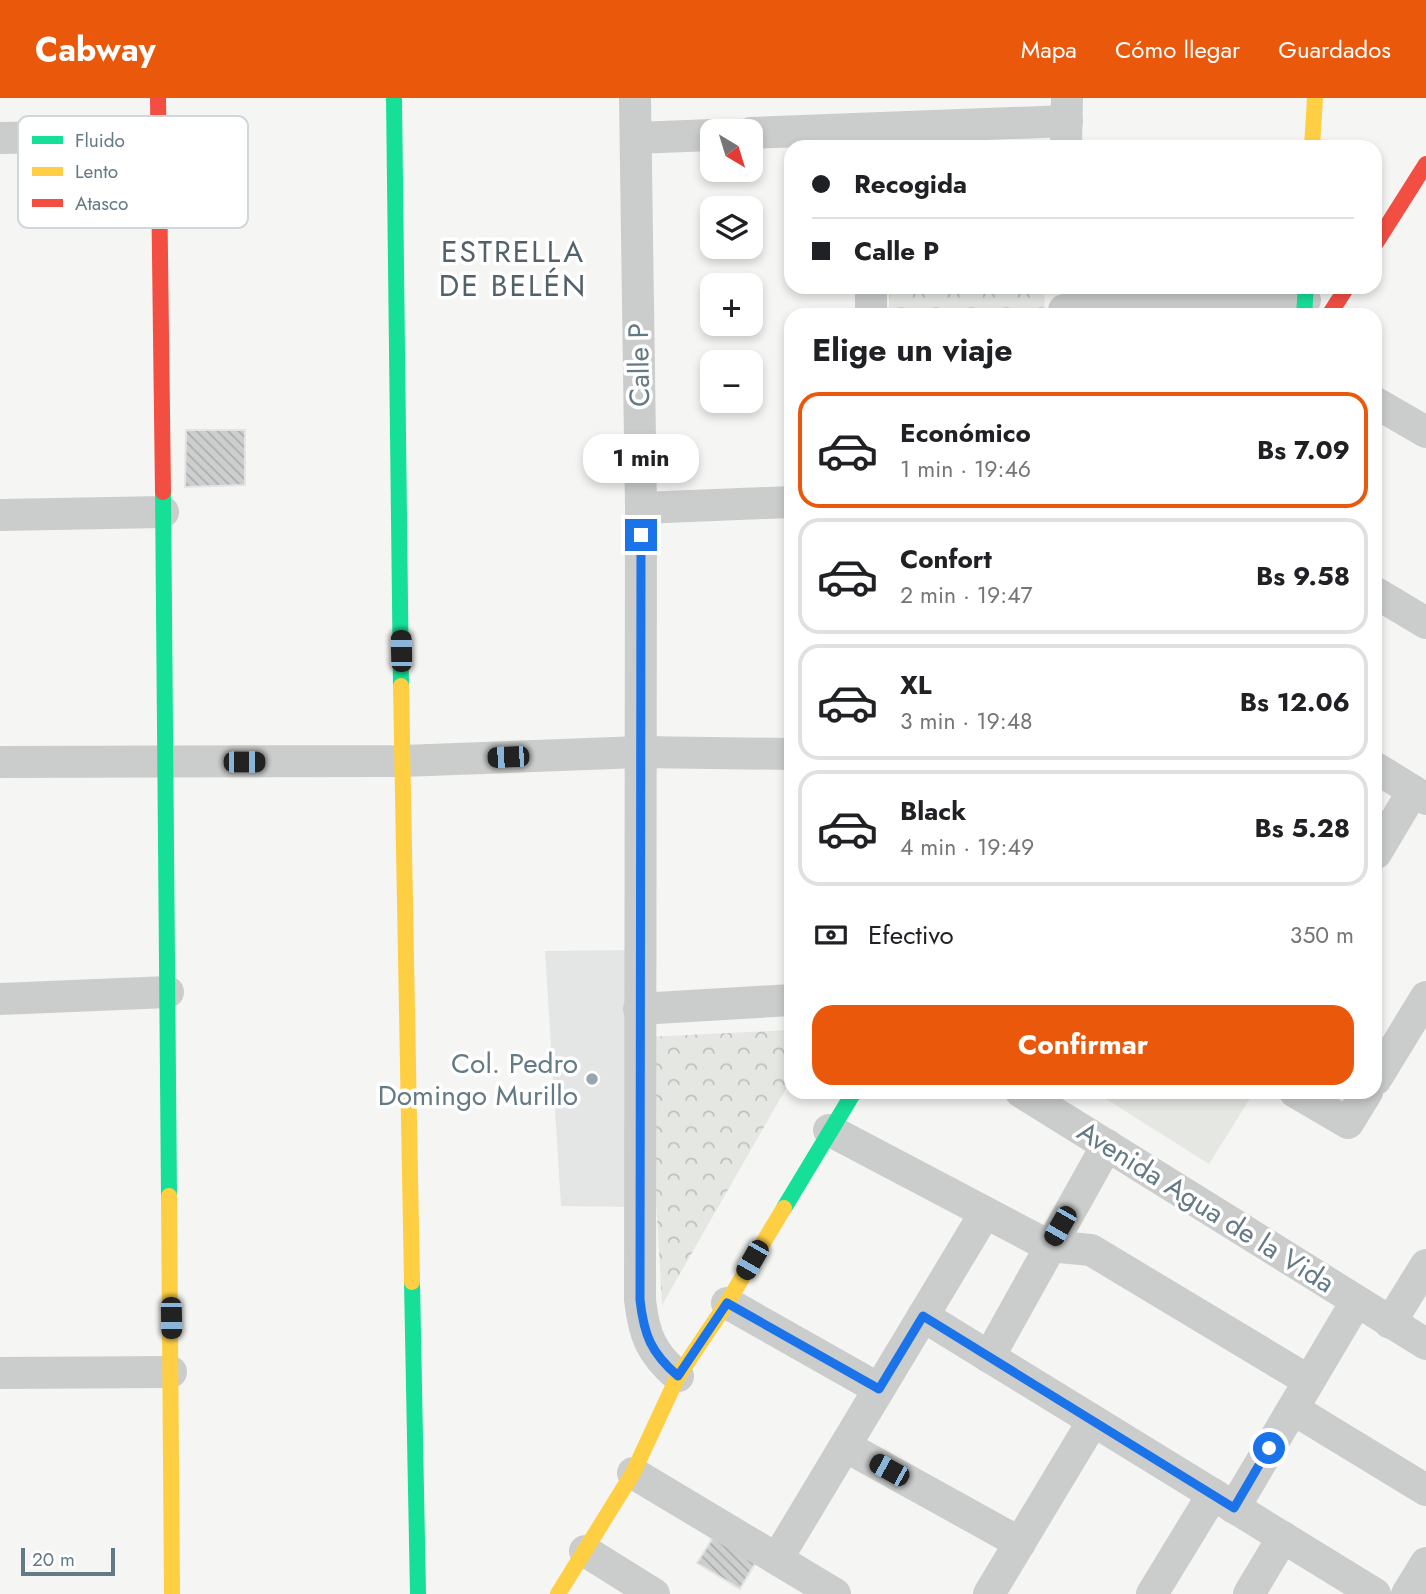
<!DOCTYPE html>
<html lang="es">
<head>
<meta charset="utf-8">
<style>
  :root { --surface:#fff; --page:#f2f2f2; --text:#202124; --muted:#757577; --line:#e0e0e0; --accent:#ea580c }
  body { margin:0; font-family:Jost,sans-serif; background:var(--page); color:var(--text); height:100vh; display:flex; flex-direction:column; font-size:26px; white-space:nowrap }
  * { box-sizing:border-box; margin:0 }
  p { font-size:23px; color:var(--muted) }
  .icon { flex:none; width:38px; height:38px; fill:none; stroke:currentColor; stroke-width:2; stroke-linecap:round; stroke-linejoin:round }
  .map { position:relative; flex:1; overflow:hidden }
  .details { position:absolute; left:784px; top:210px; width:598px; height:791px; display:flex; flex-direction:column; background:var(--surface); border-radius:21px; box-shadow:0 4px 10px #0003 }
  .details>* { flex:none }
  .top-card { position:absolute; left:784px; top:42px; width:598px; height:154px; border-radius:21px; box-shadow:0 4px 10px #0003; display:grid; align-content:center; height:154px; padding:0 28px; background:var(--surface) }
  .needle { width:46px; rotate:142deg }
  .tools { position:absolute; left:700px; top:21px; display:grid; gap:14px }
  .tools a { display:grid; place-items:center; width:63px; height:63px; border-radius:14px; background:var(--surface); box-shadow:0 4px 10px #0003; font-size:35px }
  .scale { position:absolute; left:21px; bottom:18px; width:94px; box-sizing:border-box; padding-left:7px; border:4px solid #647a85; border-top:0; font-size:19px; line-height:24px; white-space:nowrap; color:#647a85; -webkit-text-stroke:5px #fff; paint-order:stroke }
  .end { position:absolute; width:32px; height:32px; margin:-16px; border:9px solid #1a73e8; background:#fff; box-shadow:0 0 0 4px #fff }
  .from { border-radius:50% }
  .bubble { position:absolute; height:49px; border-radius:21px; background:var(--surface); box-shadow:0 4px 10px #0003; font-size:23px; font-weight:700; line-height:49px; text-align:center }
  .car { position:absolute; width:21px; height:42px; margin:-21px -10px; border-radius:9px; box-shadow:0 0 5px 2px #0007; background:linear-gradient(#222 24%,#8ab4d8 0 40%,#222 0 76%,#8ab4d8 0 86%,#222 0) }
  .top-card b { display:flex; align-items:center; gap:24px; height:66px; font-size:26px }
  .top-card b+b { border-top:2px solid var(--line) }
  .top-card i { width:18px; height:18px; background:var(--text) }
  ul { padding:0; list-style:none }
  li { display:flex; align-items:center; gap:21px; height:116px; margin:0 14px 10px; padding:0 14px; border:4px solid var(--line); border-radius:21px }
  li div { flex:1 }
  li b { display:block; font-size:26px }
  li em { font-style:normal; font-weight:700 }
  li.on { border-color:var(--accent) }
  li>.icon { width:63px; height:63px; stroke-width:1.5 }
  h2 { padding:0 28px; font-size:32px; line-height:84px }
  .pay { display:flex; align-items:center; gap:18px; height:77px; padding:0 28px; font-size:26px }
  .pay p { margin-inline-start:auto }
  .primary-button { display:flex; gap:14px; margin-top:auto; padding:14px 28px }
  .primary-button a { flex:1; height:80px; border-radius:21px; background:var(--accent); color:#fff; font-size:28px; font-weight:700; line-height:80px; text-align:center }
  header { display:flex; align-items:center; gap:42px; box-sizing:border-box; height:98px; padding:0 35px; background:var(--accent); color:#fff }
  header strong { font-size:33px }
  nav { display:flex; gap:38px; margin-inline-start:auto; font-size:24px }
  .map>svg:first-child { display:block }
  .built { fill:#e4e6e5 }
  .forest { fill:url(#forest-crowns) }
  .garden { fill:#e5e8e2 }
  .building { fill:url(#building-back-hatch); stroke:#e4e4e4; stroke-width:2 }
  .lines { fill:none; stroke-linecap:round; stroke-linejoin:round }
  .street { stroke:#cbcdcd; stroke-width:32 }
  .fast { stroke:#16e098; stroke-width:16 }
  .slow { stroke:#ffcf43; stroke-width:16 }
  .jam { stroke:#f24e42; stroke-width:16 }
  .route { stroke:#1a73e8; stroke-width:9 }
  .poi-dot { fill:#97a5ac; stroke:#fff; stroke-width:2.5 }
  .labels { text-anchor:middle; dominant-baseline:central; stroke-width:7; stroke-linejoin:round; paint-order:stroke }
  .street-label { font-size:28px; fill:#647a85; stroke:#fff }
  .poi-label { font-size:28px; fill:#647a85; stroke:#fff; text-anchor:end }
  .neighbourhood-label { font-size:30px; letter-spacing:2px; fill:#52626a; stroke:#fff }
  .key { fill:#fff; stroke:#d0d7da; stroke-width:2 }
  .key-label { font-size:19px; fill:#647a85 }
</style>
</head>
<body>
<header>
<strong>Cabway</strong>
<nav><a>Mapa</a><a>Cómo llegar</a><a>Guardados</a></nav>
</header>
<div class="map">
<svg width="1426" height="1496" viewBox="0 0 1426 1496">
  <defs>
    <pattern id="forest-crowns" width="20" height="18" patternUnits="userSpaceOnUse" patternTransform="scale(1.75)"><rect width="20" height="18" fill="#e5e8e2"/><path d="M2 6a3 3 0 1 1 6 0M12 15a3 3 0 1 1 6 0" fill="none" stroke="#bdc1bd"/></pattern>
    <pattern id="building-back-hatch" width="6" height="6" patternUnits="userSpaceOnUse" patternTransform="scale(1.75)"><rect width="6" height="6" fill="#cdcfcf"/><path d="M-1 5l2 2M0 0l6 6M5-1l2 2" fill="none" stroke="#aaadae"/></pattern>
  </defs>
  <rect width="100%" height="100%" fill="#f5f5f4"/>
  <path class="built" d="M630,852L632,1109L561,1108L545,853Z"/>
  <g class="forest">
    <path d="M1042,42V49H886V45Z"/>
    <path d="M889,189H1044L1045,217H889Z"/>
    <path d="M791,932V982L662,1207L647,939Z"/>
  </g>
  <path class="garden" d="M1095,994H1254L1209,1066Z"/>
  <g class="building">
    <path d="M186,332H245V387L185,389Z"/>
    <path d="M717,1433L759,1459L740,1491L697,1465Z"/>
  </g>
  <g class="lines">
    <g class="street">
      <path d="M635,0L641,410L640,1202C644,1237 651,1255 678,1278"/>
      <path d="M751,35L1067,23"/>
      <path d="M0,40L159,37"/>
      <path d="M636,40L712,37"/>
      <path d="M1066,49L1067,0"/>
      <path d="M871,189V217"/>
      <path d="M1064,212L1305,202"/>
      <path d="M1376,305L1426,334"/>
      <path d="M641,410L791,404"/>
      <path d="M0,417L163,414"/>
      <path d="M1376,495L1426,525"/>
      <path d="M0,664L402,663L640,654L791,656"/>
      <path d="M1376,670L1426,701"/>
      <path d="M1376,755L1413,693"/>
      <path d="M0,901L168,894"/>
      <path d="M639,911L791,902"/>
      <path d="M1376,981L1426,899"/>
      <path d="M1021,994L1426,1246"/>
      <path d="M1295,994L1348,1025L1367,994"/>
      <path d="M829,1032L1049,1148L1091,1152L1309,1283"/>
      <path d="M727,1205L879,1291"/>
      <path d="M923,1218L1375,1496"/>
      <path d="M1390,1225L1426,1167"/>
      <path d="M989,1259L1107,1047"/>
      <path d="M0,1275L171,1274"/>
      <path d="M1293,1311L1426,1392"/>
      <path d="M845,1348L1020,1445"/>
      <path d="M633,1375L835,1496"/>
      <path d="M1234,1410L1356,1204"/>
      <path d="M585,1453L654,1496"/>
      <path d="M777,1461L985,1115"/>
      <path d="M989,1496L1093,1323"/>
      <path d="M1152,1496L1213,1396"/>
      <path d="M1249,1496L1283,1439"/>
      <path d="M1407,1496L1426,1465"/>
    </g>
    <g class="fast">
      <path d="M394,0L401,588"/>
      <path d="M1304,217L1306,189"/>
      <path d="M163,394L169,1098"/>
      <path d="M784,1110L854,994"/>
      <path d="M412,1184L418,1496"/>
    </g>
    <g class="slow">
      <path d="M1312,49L1315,0"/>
      <path d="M401,588L412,1184"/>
      <path d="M169,1098L172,1496"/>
      <path d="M558,1496L633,1375L678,1278L727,1205L784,1110"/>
    </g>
    <g class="jam">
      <path d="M158,0L163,394"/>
      <path d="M1376,145L1426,66"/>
      <path d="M1329,217L1347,189"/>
    </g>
  </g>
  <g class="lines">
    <path class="route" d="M641,437L640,1202C644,1237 651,1255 678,1278L727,1205L879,1291L923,1218L1234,1410L1269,1350"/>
  </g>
  <circle class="poi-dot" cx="592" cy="981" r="7"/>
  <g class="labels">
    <g class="street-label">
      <text transform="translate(639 267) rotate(-91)">Calle P</text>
      <text transform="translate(1206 1109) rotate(32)">Avenida Agua de la Vida</text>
    </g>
    <g class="poi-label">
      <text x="578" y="965">Col. Pedro<tspan x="578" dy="32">Domingo Murillo</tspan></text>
    </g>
    <g class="neighbourhood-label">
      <text x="513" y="153">ESTRELLA<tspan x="513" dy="34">DE BELÉN</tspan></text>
    </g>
  </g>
  <rect x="18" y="18" width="230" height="112" rx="10" class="key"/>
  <rect x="32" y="38" width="31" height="8" fill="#16e098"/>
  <rect x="32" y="69" width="31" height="9" fill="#ffcf43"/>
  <rect x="32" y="101" width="31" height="8" fill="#f24e42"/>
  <g class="key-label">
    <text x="75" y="49">Fluido</text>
    <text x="75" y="80">Lento</text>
    <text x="75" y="112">Atasco</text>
  </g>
</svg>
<div class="tools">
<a><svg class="needle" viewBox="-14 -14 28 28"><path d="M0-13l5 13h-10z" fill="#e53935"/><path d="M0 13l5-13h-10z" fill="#757577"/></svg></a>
<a><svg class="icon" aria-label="layers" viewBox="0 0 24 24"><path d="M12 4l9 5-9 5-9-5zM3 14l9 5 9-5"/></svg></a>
<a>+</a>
<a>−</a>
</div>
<div class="scale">20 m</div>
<i class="end from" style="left:1269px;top:1350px"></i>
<i class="end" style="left:641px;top:437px"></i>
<div class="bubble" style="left:583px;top:336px;width:116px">1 min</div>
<i class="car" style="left:401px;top:553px;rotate:359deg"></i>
<i class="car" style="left:508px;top:659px;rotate:268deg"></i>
<i class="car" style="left:244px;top:664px;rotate:90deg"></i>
<i class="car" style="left:1060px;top:1128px;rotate:210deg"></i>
<i class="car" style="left:752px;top:1162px;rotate:210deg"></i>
<i class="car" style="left:171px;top:1220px;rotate:179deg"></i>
<i class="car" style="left:889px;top:1372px;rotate:299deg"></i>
<div class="top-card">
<b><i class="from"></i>Recogida</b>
<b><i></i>Calle P</b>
</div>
<section class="details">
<h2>Elige un viaje</h2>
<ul>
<li class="on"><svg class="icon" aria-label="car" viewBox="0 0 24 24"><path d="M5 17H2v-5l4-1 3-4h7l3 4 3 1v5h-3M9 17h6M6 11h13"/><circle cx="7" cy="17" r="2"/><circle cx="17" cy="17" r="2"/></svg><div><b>Económico</b><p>1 min · 19:46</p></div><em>Bs 7.09</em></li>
<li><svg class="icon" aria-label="car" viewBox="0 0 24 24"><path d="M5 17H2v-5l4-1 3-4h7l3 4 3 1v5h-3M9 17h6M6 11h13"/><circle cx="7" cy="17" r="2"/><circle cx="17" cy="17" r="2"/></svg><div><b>Confort</b><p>2 min · 19:47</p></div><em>Bs 9.58</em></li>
<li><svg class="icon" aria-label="car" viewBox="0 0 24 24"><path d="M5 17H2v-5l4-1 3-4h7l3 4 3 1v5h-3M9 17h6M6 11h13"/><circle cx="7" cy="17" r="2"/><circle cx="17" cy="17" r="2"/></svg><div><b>XL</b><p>3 min · 19:48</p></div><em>Bs 12.06</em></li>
<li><svg class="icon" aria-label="car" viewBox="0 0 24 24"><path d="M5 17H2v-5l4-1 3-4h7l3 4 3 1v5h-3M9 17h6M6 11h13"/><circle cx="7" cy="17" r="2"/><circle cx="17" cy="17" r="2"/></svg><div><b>Black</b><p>4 min · 19:49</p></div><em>Bs 5.28</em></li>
</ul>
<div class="pay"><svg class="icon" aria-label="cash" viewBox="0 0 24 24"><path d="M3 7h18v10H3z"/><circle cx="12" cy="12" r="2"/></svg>Efectivo<p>350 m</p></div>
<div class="primary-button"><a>Confirmar</a></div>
</section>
</div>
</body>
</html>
